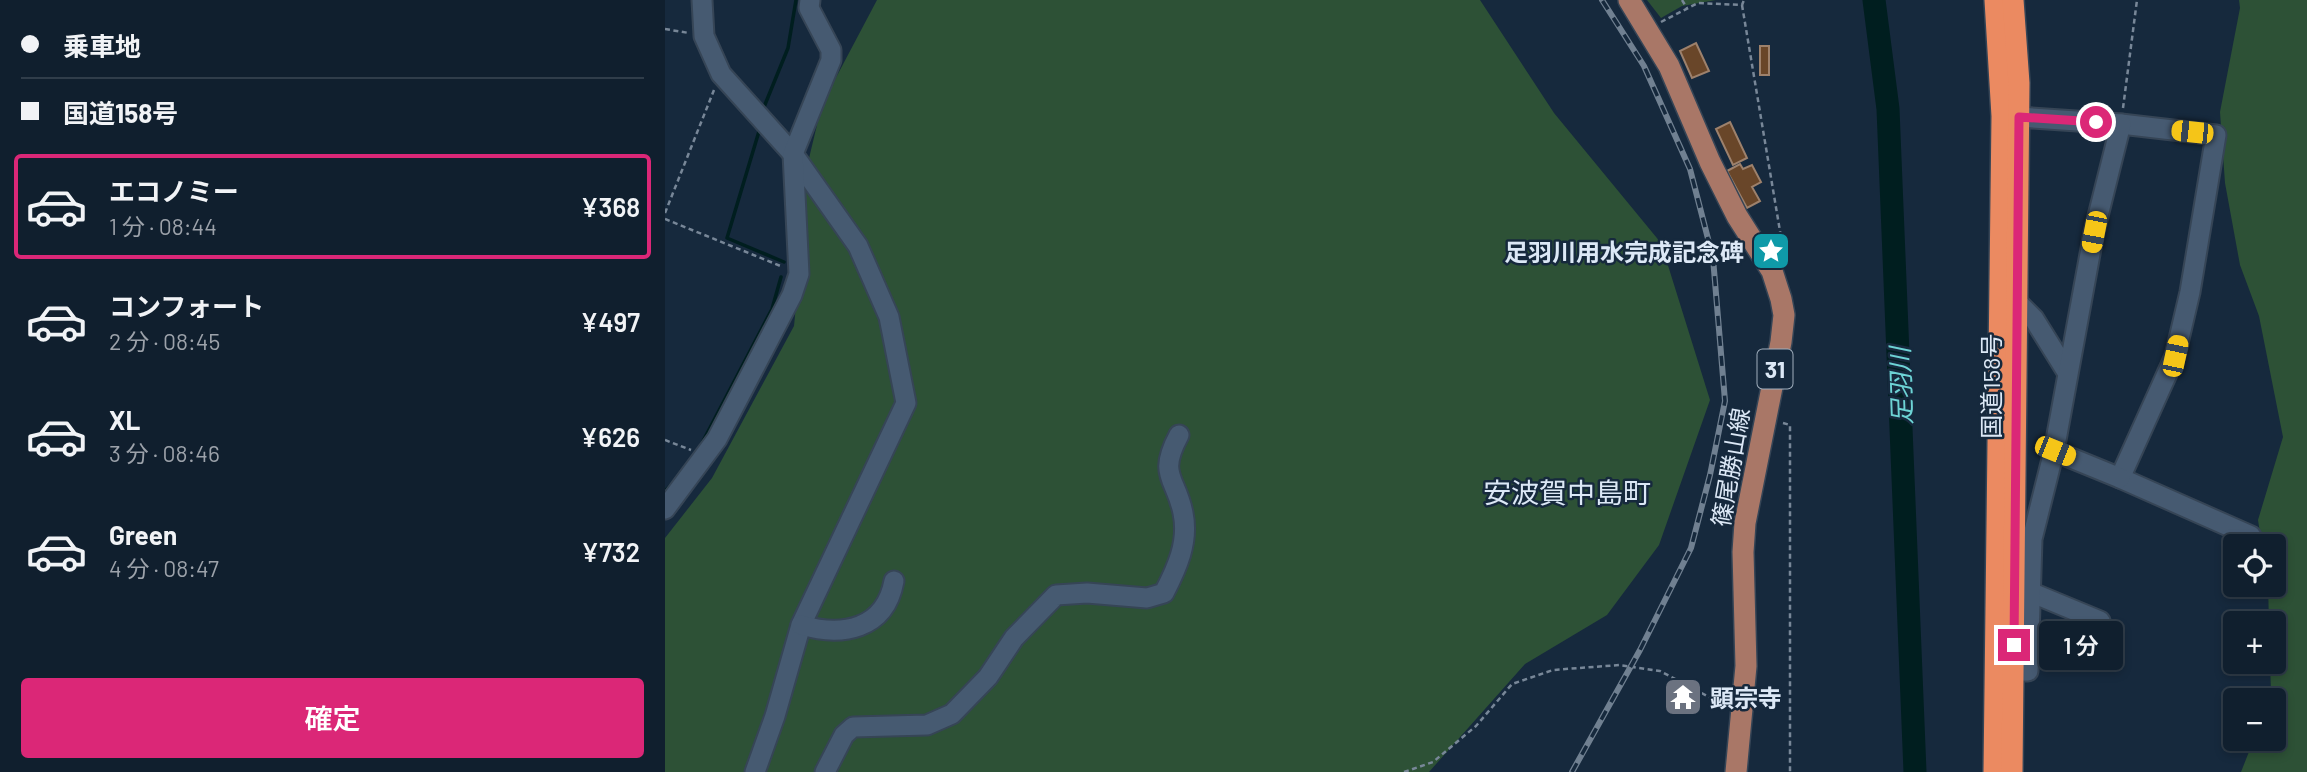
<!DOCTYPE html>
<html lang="ja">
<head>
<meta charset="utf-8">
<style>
  :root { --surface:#101f2e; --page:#192736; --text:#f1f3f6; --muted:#9ca2aa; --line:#303d4a; --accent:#db2777 }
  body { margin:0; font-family:Barlow,"Noto Sans JP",sans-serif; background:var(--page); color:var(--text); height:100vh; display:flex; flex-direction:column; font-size:26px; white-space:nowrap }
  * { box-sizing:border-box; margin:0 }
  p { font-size:23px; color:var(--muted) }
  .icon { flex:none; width:38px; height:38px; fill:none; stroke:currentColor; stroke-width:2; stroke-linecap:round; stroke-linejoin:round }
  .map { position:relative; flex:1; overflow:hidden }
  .drawer { display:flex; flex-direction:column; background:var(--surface); width:665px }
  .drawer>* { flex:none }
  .top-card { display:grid; align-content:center; height:154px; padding:0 21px; background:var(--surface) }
  .controls { position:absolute; left:1558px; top:534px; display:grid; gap:14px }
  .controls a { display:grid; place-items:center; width:63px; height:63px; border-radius:7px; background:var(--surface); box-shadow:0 4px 10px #0003,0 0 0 2px var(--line); font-size:35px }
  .end { position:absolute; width:32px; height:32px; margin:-16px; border:9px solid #db2777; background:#fff; box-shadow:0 0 0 4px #fff }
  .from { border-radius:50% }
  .bubble { position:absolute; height:49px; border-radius:7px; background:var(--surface); box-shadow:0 4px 10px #0003,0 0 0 2px var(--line); font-size:23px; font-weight:600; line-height:49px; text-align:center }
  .car { position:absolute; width:21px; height:42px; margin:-21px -10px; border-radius:9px; box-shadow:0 0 5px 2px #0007; background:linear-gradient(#f5c518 24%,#345 0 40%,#f5c518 0 76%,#345 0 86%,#f5c518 0) }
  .top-card b { display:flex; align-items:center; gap:24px; height:66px; font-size:26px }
  .top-card b+b { border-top:2px solid var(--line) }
  .top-card i { width:18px; height:18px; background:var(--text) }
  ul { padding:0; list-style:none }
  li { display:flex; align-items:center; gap:21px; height:105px; margin:0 14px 10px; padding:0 7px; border:4px solid transparent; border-radius:7px }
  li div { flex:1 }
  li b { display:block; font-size:26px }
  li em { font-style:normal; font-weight:600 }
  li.current { border-color:var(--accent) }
  li>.icon { width:63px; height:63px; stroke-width:1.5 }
  .action { display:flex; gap:14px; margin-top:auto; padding:14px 21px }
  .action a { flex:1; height:80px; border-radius:7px; background:var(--accent); color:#fff; font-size:28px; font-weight:600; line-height:80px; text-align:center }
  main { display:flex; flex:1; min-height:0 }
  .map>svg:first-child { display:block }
  .green { fill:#2d5136 }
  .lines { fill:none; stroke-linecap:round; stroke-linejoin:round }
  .stream { stroke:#001e1f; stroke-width:3.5 }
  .river { stroke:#001e1f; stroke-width:23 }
  .building { fill:#694629; stroke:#9d816c; stroke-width:2 }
  .minor-casing { stroke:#364556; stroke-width:23 }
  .major-casing { stroke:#364556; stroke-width:24 }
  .highway-casing { stroke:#364556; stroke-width:24 }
  .path { stroke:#788798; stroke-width:2.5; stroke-dasharray:5 3.5; stroke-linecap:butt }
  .minor { stroke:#465a71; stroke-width:19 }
  .major { stroke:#a97767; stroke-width:21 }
  .highway { stroke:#eb8a61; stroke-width:21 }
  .rail-casing { stroke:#708091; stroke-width:6 }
  .rail { stroke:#16293d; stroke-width:3.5; stroke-dasharray:10; stroke-linecap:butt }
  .route { stroke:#db2777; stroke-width:9 }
  .labels { text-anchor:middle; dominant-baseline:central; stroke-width:5; stroke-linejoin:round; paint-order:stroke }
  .shield { fill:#16293d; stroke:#a1afbe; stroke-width:2 }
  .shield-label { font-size:23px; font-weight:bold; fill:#dce8f6 }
  .poi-label { font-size:24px; font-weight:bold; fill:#dce8f6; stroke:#16293d; text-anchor:end }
  .street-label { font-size:24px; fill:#dce8f6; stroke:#16293d }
  .water-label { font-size:26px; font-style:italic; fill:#6dd3d5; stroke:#16293d }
  .quarter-label { font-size:28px; fill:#dce8f6; stroke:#16293d }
</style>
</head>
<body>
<main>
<section class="drawer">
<div class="top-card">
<b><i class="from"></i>乗車地</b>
<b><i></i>国道158号</b>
</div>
<ul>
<li class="current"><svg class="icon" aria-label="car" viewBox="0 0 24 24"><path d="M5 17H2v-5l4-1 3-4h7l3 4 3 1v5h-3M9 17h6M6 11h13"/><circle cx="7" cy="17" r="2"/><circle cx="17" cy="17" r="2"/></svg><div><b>エコノミー</b><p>1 分 · 08:44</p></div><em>¥368</em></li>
<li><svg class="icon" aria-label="car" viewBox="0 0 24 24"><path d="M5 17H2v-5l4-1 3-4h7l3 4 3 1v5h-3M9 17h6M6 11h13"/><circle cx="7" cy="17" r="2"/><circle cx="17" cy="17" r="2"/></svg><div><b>コンフォート</b><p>2 分 · 08:45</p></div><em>¥497</em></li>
<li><svg class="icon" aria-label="car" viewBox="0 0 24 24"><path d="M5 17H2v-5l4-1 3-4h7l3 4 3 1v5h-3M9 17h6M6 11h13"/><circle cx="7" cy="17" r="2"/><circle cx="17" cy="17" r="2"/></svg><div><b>XL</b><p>3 分 · 08:46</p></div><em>¥626</em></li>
<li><svg class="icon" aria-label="car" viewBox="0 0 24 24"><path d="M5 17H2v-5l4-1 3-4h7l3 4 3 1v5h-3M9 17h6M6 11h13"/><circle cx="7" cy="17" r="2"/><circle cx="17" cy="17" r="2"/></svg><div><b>Green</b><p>4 分 · 08:47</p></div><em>¥732</em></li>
</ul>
<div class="action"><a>確定</a></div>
</section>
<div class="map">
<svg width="1642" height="772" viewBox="0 0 1642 772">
  <rect width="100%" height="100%" fill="#16293d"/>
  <g class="green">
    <path d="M212,0H815L889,113L996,243L1045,400L994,545L942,615L860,664L764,772H0V538L47,478L129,326L134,274L129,221L157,104Z"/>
    <path d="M982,0H1051L1017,6L996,18Z"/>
    <path d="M1574,0H1642V772H1576L1589,739L1608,738V700H1603L1606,693L1605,662H1608V623H1604L1603,585L1608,584V546H1597L1593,520L1618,437L1594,316L1575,265L1560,183L1555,112L1575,8Z"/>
  </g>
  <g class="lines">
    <g class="stream">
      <path d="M99,107L123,48L131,0"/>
      <path d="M95,128L62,238L119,262"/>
      <path d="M36,445L107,309L116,277"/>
      <path d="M0,491L9,482"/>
    </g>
    <path class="river" d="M1209,0L1223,109L1250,772"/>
  </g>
  <g class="building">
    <path d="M1031,43L1044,71L1027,78L1015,51Z"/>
    <rect x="1095" y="46" width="9" height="29"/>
    <path d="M1065,122L1082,158L1068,165L1051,129Z"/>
    <path d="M1075,164L1078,169L1087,165L1096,182L1087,187L1095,201L1082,208L1062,171Z"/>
  </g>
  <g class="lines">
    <defs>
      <g id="minor">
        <path d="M37,0L39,36L56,74L128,154L193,246L224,317L241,403L136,625L110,716L90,772"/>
        <path d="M1338,116L1456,124L1551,135L1525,292L1510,356L1455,478L1586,536"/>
        <path d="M1351,301L1369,319L1402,372"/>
        <path d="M1389,451L1455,478"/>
        <path d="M0,509L52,439L127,295L134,274L128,154L166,60V50L144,8L145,0"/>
        <path d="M1365,592L1435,621"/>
        <path d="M136,625C177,637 220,630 229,581"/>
        <path d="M1333,671H1363L1367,539L1389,451L1429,232L1456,124"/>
        <path d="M160,772L179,735L188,727L262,725L287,714L323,677L349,638L391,595L422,593L482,598L499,593C512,568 524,542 518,513C511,477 492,476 514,435"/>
      </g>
      <path id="major" d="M964,0L1004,66L1045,162L1072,216L1107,271L1116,299L1119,315L1116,342L1080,523L1078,552L1081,666L1071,772"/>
      <g id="highway">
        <path d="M1329,772L1337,116L1330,0"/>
        <path d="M1347,772L1354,83L1348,0"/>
      </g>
    </defs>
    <use href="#minor" class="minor-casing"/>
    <use href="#major" class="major-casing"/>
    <use href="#highway" class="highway-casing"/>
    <g class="path">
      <path d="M1017,0L1022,8"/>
      <path d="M1077,5L1120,261"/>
      <path d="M996,22L1033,3L1077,5L1079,0"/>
      <path d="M0,29L24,33"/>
      <path d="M1458,108L1472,0"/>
      <path d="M0,213L49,90"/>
      <path d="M0,219L118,267"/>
      <path d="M1118,423L1125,425V772"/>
      <path d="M0,440L26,450"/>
      <path d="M739,772L768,762L811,726L847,684L888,670L954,665L995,671L1061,706"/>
    </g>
    <use href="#minor" class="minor"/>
    <use href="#major" class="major"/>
    <use href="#highway" class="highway"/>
    <defs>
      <path id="rail" d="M907,772L975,650L1026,548L1045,475L1060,401L1048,258L1025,169L979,66L937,0"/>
    </defs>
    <use href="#rail" class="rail-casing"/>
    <use href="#rail" class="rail"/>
  </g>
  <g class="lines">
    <path class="route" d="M1349,645L1354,117L1431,122"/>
  </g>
  <defs>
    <symbol id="sight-square" viewBox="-11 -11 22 22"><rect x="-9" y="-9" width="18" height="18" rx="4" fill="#0f9aa8" stroke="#16293d"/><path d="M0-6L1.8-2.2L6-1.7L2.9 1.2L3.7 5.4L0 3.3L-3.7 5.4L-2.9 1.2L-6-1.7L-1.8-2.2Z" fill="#fff"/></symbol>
    <symbol id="temple-square" viewBox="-11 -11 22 22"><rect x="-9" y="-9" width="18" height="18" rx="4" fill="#6b7280" stroke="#16293d"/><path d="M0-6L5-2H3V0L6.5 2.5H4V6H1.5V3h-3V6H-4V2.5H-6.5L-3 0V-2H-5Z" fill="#fff"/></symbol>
  </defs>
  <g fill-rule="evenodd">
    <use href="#sight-square" x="1084" y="229" width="44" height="44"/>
    <use href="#temple-square" x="996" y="675" width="44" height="44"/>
  </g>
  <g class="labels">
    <rect class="shield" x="1092.5" y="349.5" width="35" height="39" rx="5"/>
    <g class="shield-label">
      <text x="1110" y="369">31</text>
    </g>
    <g class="poi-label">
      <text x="1079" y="251">足羽川用水完成記念碑</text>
      <text x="1045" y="697" text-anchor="start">顕宗寺</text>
    </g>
    <g class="street-label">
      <text transform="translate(1325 386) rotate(-90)">国道158号</text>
      <text transform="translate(1065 467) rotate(-80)">篠尾勝山線</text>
    </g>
    <g class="water-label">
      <text transform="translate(1235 386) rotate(-92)">足羽川</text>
    </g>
    <g class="quarter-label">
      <text x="902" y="492">安波賀中島町</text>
    </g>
  </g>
</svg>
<div class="controls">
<a><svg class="icon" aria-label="locate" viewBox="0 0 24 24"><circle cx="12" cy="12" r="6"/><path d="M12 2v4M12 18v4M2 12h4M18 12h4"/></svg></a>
<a>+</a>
<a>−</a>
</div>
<i class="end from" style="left:1431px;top:122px"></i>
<i class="end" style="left:1349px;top:645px"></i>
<div class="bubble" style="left:1374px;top:621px;width:84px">1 分</div>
<i class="car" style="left:1527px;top:132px;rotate:276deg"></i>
<i class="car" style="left:1429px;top:232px;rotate:191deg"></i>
<i class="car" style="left:1510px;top:356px;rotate:12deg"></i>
<i class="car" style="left:1390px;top:451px;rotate:112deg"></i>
</div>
</main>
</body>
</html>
